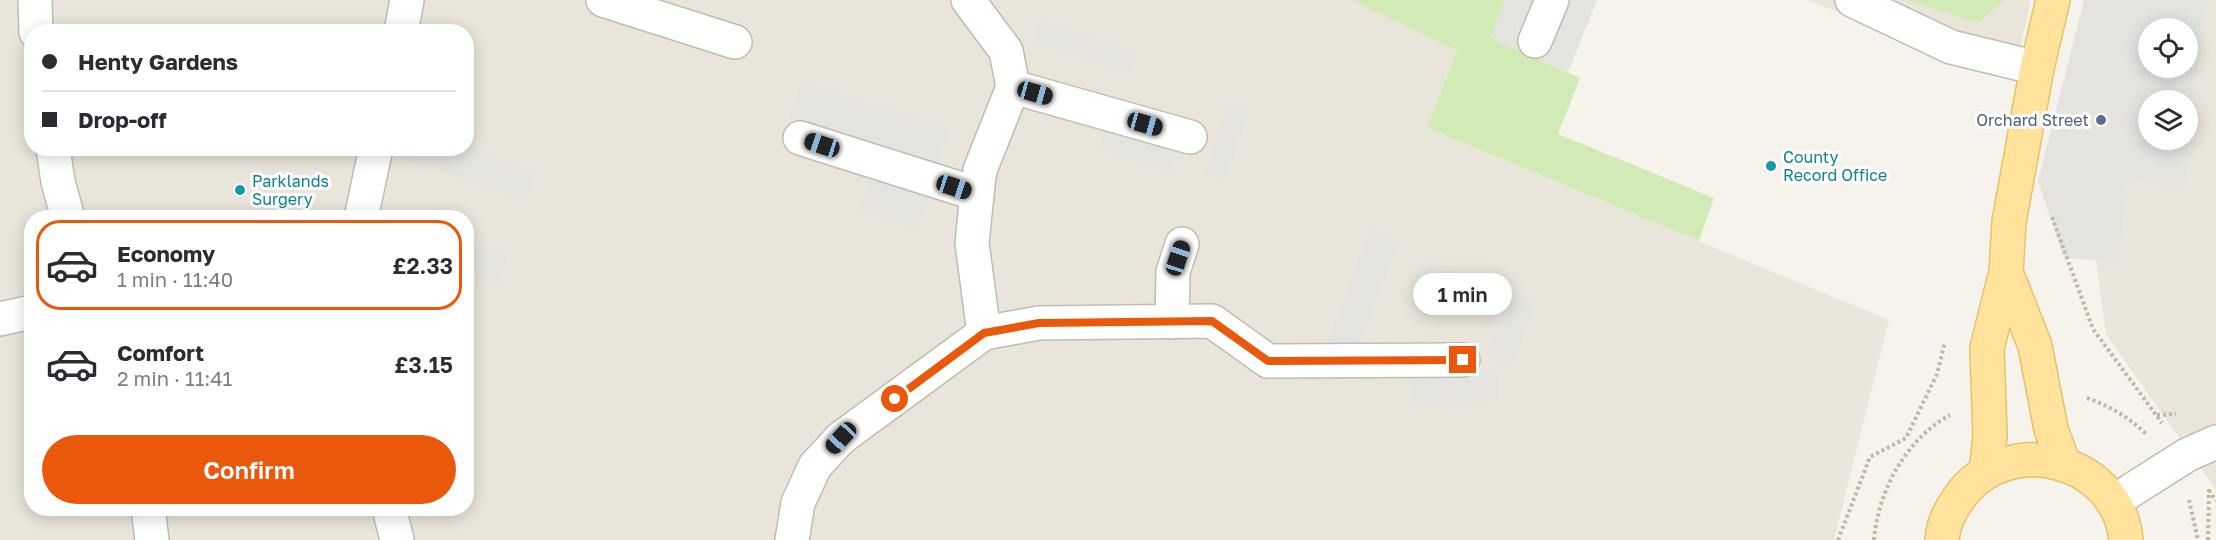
<!DOCTYPE html>
<html lang="en">
<head>
<meta charset="utf-8">
<style>
  :root { --surface:#fff; --page:#f2f2f3; --text:#2b2b33; --muted:#7c7c81; --line:#e1e1e2; --accent:#ea580c }
  body { margin:0; font-family:"Golos Text",sans-serif; background:var(--page); color:var(--text); height:100vh; display:flex; flex-direction:column; font-size:22px; white-space:nowrap }
  * { box-sizing:border-box; margin:0 }
  p { font-size:20px; color:var(--muted) }
  .icon { flex:none; width:33px; height:33px; fill:none; stroke:currentColor; stroke-width:2; stroke-linecap:round; stroke-linejoin:round }
  .map { position:relative; flex:1; overflow:hidden }
  .side { position:absolute; left:24px; top:210px; width:450px; height:306px; display:flex; flex-direction:column; background:var(--surface); border-radius:24px; box-shadow:0 3px 15px #0003 }
  .side>* { flex:none }
  .top-card { position:absolute; left:24px; top:24px; width:450px; height:132px; border-radius:24px; box-shadow:0 3px 15px #0003; display:grid; align-content:center; height:132px; padding:0 18px; background:var(--surface) }
  .tools { position:absolute; left:2138px; top:18px; display:grid; gap:12px }
  .tools a { display:grid; place-items:center; width:60px; height:60px; border-radius:50%; background:var(--surface); box-shadow:0 3px 15px #0003; font-size:30px }
  .end { position:absolute; width:27px; height:27px; margin:-14px; border:8px solid #ea580c; background:#fff; box-shadow:0 0 0 3px #fff }
  .from { border-radius:50% }
  .bubble { position:absolute; height:42px; border-radius:21px; background:var(--surface); box-shadow:0 3px 15px #0003; font-size:20px; font-weight:600; line-height:42px; text-align:center }
  .car { position:absolute; width:18px; height:36px; margin:-18px -9px; border-radius:8px; box-shadow:0 0 4px 2px #0007; background:linear-gradient(#222 24%,#8ab4d8 0 40%,#222 0 76%,#8ab4d8 0 86%,#222 0) }
  .top-card b { display:flex; align-items:center; gap:21px; height:57px; font-size:22px }
  .top-card b+b { border-top:2px solid var(--line) }
  .top-card i { width:15px; height:15px; background:var(--text) }
  ul { padding:10px 0 0; list-style:none }
  li { display:flex; align-items:center; gap:18px; height:90px; margin:0 12px 9px; padding:0 6px; border:3px solid transparent; border-radius:24px }
  li div { flex:1 }
  li b { display:block; font-size:22px }
  li em { font-style:normal; font-weight:600 }
  li.selected { border-color:var(--accent) }
  li>.icon { width:54px; height:54px; stroke-width:1.5 }
  .primary-button { display:flex; gap:12px; margin-top:auto; padding:12px 18px }
  .primary-button a { flex:1; height:69px; border-radius:36px; background:var(--accent); color:#fff; font-size:24px; font-weight:600; line-height:69px; text-align:center }
  .map>svg:first-child { display:block }
  .residential { fill:#eae5da; fill-rule:evenodd }
  .green { fill:#d2eab5 }
  .parking { fill:#e5e3e0; fill-rule:evenodd }
  .lines { fill:none; stroke-linecap:round; stroke-linejoin:round }
  .minor-casing { stroke:#c2bbae; stroke-width:36 }
  .major-casing { stroke:#e6c16a; stroke-width:36 }
  .path { stroke:#c4b79f; stroke-width:4; stroke-dasharray:3 3; stroke-linecap:butt }
  .minor { stroke:#fff; stroke-width:33 }
  .major { stroke:#ffe39c; stroke-width:33 }
  .route { stroke:#ea580c; stroke-width:8 }
  .service-dot { fill:#5c6f8a; stroke:#fff; stroke-width:2 }
  .culture-dot { fill:#0f9aa8; stroke:#fff; stroke-width:2 }
  .labels { text-anchor:middle; dominant-baseline:central; stroke-width:6; stroke-linejoin:round; paint-order:stroke }
  .service-label { font-size:16px; fill:#4e5e75; stroke:#fff; text-anchor:end }
  .culture-label { font-size:16px; fill:#0d838f; stroke:#fff; text-anchor:start }
</style>
</head>
<body>
<div class="map">
<svg width="2216" height="540" viewBox="0 0 2216 540">
  <rect width="100%" height="100%" fill="#f6f3ec"/>
  <g class="residential">
    <path d="M0,0H1351L1457,51L1428,129L1889,320L1834,540H0ZM32,32H466V148H32ZM32,218H466V508H32Z"/>
    <path d="M1807,0H2031L2013,79Z"/>
    <path d="M2207,0H2216V490L2106,334L2096,260L2120,261L2128,182L2185,189Z"/>
  </g>
  <g class="green">
    <path d="M1351,0H1505L1491,38L1580,78L1558,134L1714,198L1699,241L1427,128L1457,51Z"/>
    <path d="M1905,0H2005L1978,23Z"/>
  </g>
  <g class="parking">
    <path d="M1505,0H1597L1568,72L1490,38Z"/>
    <path d="M2084,0H2207L2185,189L2128,182L2120,261L2064,258L2038,181ZM2148,28H2187V68H2148ZM2148,100H2187V140H2148Z"/>
    <path d="M1039,20L1138,53L1131,74L1032,41Z"/>
    <path d="M801,82L949,128L918,229L859,211L879,147L789,119Z"/>
    <path d="M1229,102L1250,108L1225,180L1204,173Z"/>
    <path d="M1106,128L1179,151L1172,172L1100,148Z"/>
    <path d="M467,148L537,171L527,201L410,162L415,149Z"/>
    <path d="M1370,229L1399,240L1356,355L1327,344Z"/>
    <path d="M467,242L508,255L499,285L467,274Z"/>
    <path d="M1421,261L1502,290L1492,320L1411,290Z"/>
    <path d="M1510,292L1536,303L1512,367L1486,356Z"/>
    <path d="M1497,370L1498,401L1412,404L1411,373Z"/>
  </g>
  <g class="lines">
    <defs>
      <g id="minor">
        <path d="M35,0L36,32"/>
        <path d="M603,0L735,42"/>
        <path d="M968,0L1006,51L1013,87L980,170L977,194L972,243L984,333"/>
        <path d="M1852,0L1951,47L2037,68"/>
        <path d="M401,32L407,0"/>
        <path d="M1535,41L1552,0"/>
        <path d="M1013,87L1190,137"/>
        <path d="M800,138L977,194"/>
        <path d="M53,148L58,182L68,218"/>
        <path d="M361,218L376,148"/>
        <path d="M0,319L32,312"/>
        <path d="M1172,322L1173,272L1182,244"/>
        <path d="M2113,502L2187,455L2216,442"/>
        <path d="M148,508L152,540"/>
        <path d="M389,508L397,540"/>
        <path d="M792,540L798,503L815,466L841,438L984,333L1039,323L1212,321L1268,361L1463,360"/>
      </g>
      <g id="major">
        <path d="M2006,272L2035,346L2051,429L2063,463"/>
        <path d="M1986,472L1990,436L1987,348L2006,272L2009,222L2037,68L2053,0"/>
        <path d="M1942,540C1943,525 1950,510 1959,498C2005,431 2118,457 2126,540"/>
      </g>
    </defs>
    <use href="#minor" class="minor-casing"/>
    <use href="#major" class="major-casing"/>
    <g class="path">
      <path d="M2052,217L2093,329L2162,423"/>
      <path d="M2087,398C2109,406 2129,417 2146,434"/>
      <path d="M2157,415L2176,414"/>
      <path d="M2209,490L2216,501"/>
      <path d="M2189,500L2198,540"/>
      <path d="M1838,540L1870,457L1906,438L1937,374L1945,342"/>
      <path d="M1874,540C1878,491 1906,439 1950,415"/>
      <path d="M2208,540L2209,489"/>
    </g>
    <use href="#minor" class="minor"/>
    <use href="#major" class="major"/>
  </g>
  <g class="lines">
    <path class="route" d="M895,399L984,333L1039,323L1212,321L1268,361L1463,360"/>
  </g>
  <circle class="service-dot" cx="2101" cy="120" r="6"/>
  <g class="culture-dot">
    <circle cx="1771" cy="166" r="6"/>
    <circle cx="240" cy="190" r="6"/>
  </g>
  <g class="labels">
    <g class="service-label">
      <text x="2089" y="120">Orchard Street</text>
    </g>
    <g class="culture-label">
      <text x="1783" y="157">County<tspan x="1783" dy="18">Record Office</tspan></text>
      <text x="252" y="181">Parklands<tspan x="252" dy="18">Surgery</tspan></text>
    </g>
  </g>
</svg>
<div class="tools">
<a><svg class="icon" aria-label="locate" viewBox="0 0 24 24"><circle cx="12" cy="12" r="6"/><path d="M12 2v4M12 18v4M2 12h4M18 12h4"/></svg></a>
<a><svg class="icon" aria-label="layers" viewBox="0 0 24 24"><path d="M12 4l9 5-9 5-9-5zM3 14l9 5 9-5"/></svg></a>
</div>
<i class="end from" style="left:895px;top:399px"></i>
<i class="end" style="left:1463px;top:360px"></i>
<div class="bubble" style="left:1413px;top:273px;width:99px">1 min</div>
<i class="car" style="left:1035px;top:93px;rotate:106deg"></i>
<i class="car" style="left:1145px;top:124px;rotate:106deg"></i>
<i class="car" style="left:822px;top:145px;rotate:288deg"></i>
<i class="car" style="left:954px;top:187px;rotate:108deg"></i>
<i class="car" style="left:1178px;top:258px;rotate:18deg"></i>
<i class="car" style="left:841px;top:438px;rotate:223deg"></i>
<div class="top-card">
<b><i class="from"></i>Henty Gardens</b>
<b><i></i>Drop-off</b>
</div>
<section class="side">
<ul>
<li class="selected"><svg class="icon" aria-label="car" viewBox="0 0 24 24"><path d="M5 17H2v-5l4-1 3-4h7l3 4 3 1v5h-3M9 17h6M6 11h13"/><circle cx="7" cy="17" r="2"/><circle cx="17" cy="17" r="2"/></svg><div><b>Economy</b><p>1 min · 11:40</p></div><em>£2.33</em></li>
<li><svg class="icon" aria-label="car" viewBox="0 0 24 24"><path d="M5 17H2v-5l4-1 3-4h7l3 4 3 1v5h-3M9 17h6M6 11h13"/><circle cx="7" cy="17" r="2"/><circle cx="17" cy="17" r="2"/></svg><div><b>Comfort</b><p>2 min · 11:41</p></div><em>£3.15</em></li>
</ul>
<div class="primary-button"><a>Confirm</a></div>
</section>
</div>
</body>
</html>
